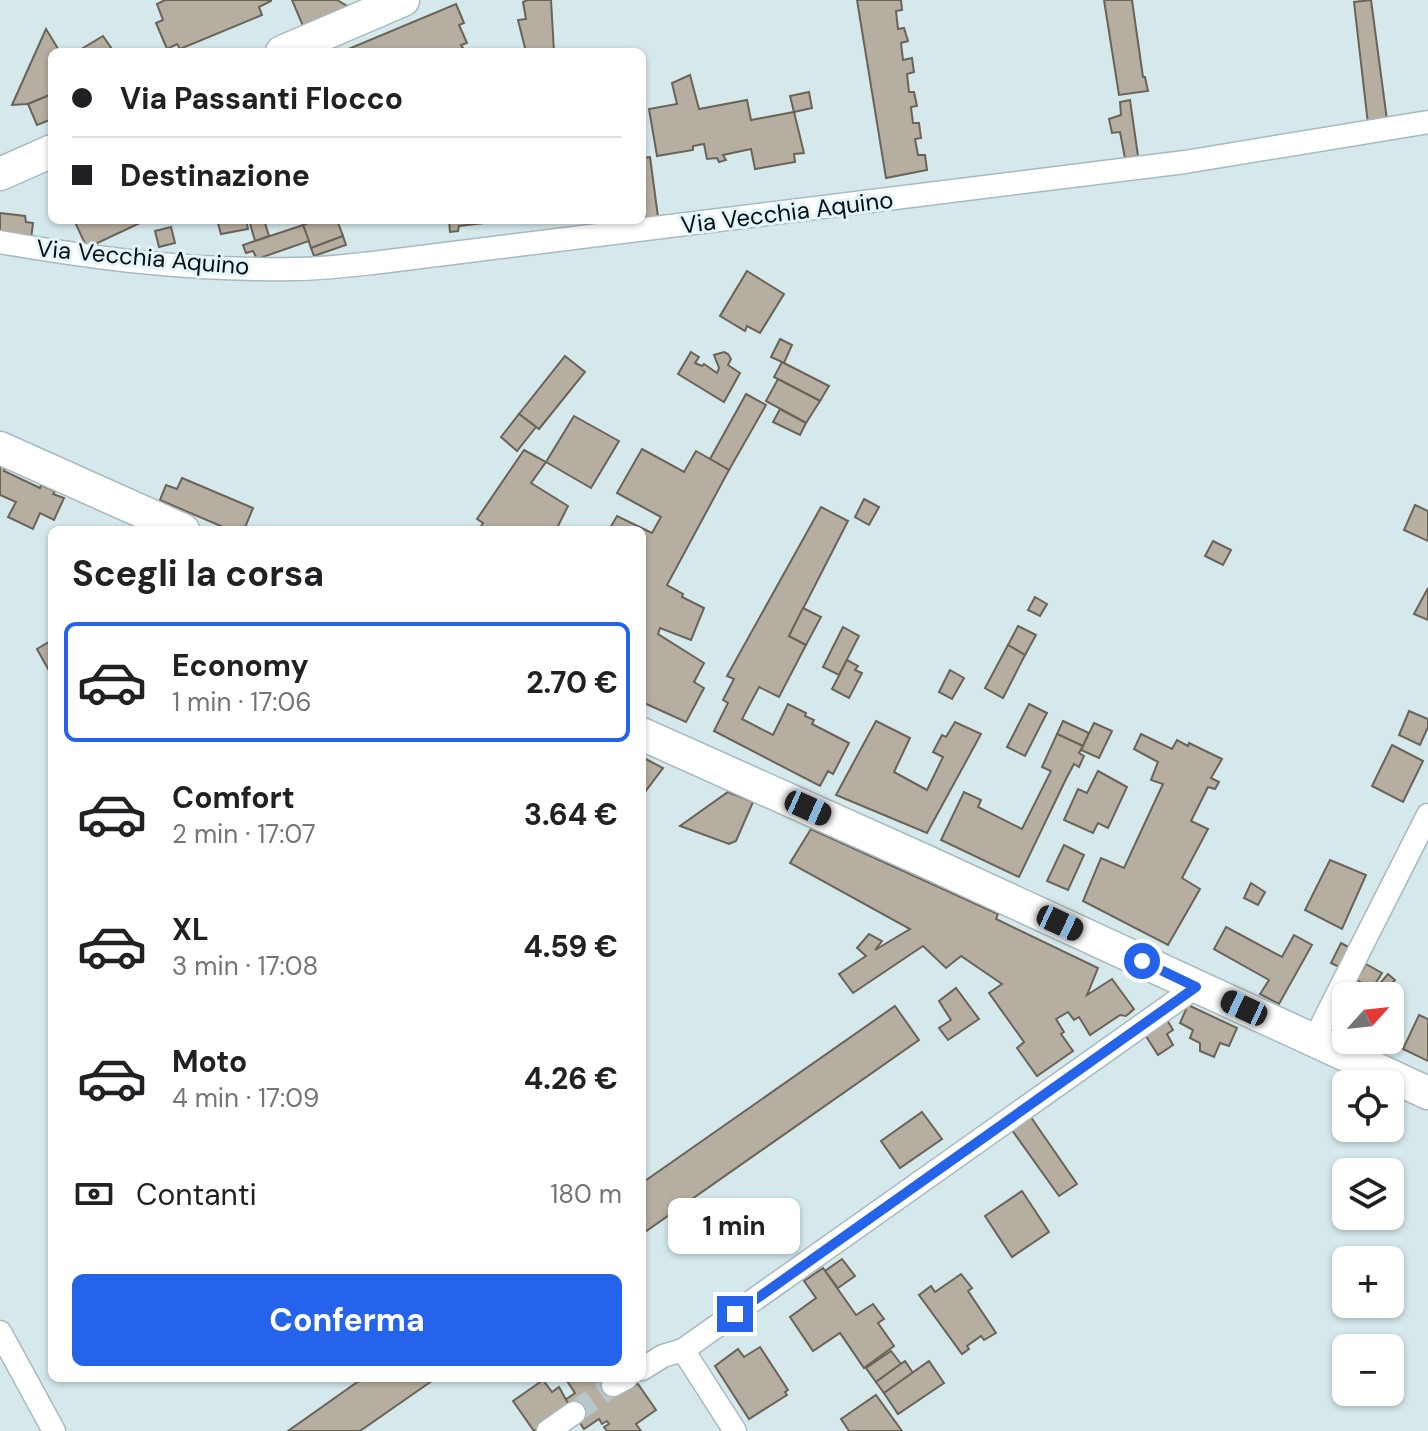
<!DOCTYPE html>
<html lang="it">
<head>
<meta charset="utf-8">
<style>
  :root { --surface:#fff; --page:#f2f2f2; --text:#202124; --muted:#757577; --line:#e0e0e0; --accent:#2563eb }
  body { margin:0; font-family:"DM Sans",sans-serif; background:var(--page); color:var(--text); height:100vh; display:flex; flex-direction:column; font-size:30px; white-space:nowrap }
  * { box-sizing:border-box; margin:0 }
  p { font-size:26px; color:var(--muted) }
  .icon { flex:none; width:44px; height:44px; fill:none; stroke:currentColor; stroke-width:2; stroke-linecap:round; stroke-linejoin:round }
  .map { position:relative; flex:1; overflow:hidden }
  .sheet { position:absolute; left:48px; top:526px; width:598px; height:856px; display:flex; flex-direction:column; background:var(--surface); border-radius:12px; box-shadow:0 2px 6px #0004 }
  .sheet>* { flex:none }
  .banner { position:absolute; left:48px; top:48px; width:598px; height:176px; border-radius:12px; box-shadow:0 2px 6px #0004; display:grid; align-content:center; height:176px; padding:0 24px; background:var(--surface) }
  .needle { width:52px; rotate:63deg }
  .fabs { position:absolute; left:1332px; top:982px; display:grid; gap:16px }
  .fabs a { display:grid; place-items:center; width:72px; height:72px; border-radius:12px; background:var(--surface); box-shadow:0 2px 6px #0004; font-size:40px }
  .end { position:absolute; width:36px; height:36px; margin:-18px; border:10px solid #2563eb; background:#fff; box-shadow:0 0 0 4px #fff }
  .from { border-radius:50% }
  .bubble { position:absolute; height:56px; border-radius:12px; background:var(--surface); box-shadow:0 2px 6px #0004; font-size:26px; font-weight:700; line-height:56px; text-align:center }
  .car { position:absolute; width:24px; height:48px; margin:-24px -12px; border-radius:10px; box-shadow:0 0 6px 2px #0007; background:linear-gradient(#222 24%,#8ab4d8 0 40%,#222 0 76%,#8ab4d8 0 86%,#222 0) }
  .banner b { display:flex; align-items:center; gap:28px; height:76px; font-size:30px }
  .banner b+b { border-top:2px solid var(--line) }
  .banner i { width:20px; height:20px; background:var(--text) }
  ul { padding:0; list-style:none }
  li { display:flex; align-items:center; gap:24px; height:120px; margin:0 16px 12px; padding:0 8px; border:4px solid transparent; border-radius:12px }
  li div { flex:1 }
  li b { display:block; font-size:30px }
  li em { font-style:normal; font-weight:700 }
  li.current { border-color:var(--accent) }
  li>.icon { width:72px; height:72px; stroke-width:1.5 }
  h2 { padding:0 24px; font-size:36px; line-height:96px }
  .pay { display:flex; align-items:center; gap:20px; height:88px; padding:0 24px; font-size:30px }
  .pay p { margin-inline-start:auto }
  .action { display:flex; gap:16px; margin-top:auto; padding:16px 24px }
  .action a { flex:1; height:92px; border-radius:12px; background:var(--accent); color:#fff; font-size:32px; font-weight:700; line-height:92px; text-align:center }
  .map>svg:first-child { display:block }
  .building { fill:#b6aea0; stroke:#6a6357; stroke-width:2 }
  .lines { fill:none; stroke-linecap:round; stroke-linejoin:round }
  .street-tunnel { stroke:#b7c8cb; stroke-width:22; stroke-dasharray:22 11; stroke-linecap:butt }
  .street-casing { stroke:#a8babf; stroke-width:25 }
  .secondary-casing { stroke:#a8babf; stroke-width:35 }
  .street { stroke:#fff; stroke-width:22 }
  .secondary { stroke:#fff; stroke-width:32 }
  .route { stroke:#2563eb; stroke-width:10 }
  .labels { text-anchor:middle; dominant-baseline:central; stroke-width:6; stroke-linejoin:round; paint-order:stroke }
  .street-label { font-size:24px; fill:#0a1012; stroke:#e2f5fa }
</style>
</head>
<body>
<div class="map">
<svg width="1428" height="1431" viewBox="0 0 1428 1431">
  <rect width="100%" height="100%" fill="#d5e8ec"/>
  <g class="building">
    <path d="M165,0H271V1L259,7L262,15L180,49L177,44L167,49L156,23L163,20L157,4Z"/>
    <path d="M292,0H337L349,7L303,26Z"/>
    <path d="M527,0H551L554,52H526L518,20L526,19L523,2Z"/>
    <path d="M857,0H901L902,10L896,11L898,29L904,28L908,41L901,43L903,60L912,58L914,72L907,74L909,92H914L917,106L911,107L913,123H919L921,138L915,139L918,155H925L927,170L886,178Z"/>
    <path d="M1104,0H1132L1143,77H1145L1148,91L1119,95Z"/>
    <path d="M1371,0L1387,120L1368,124L1354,2Z"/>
    <path d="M456,4L464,23L459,25L467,43L461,45L463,48L454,52H347L346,50Z"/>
    <path d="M46,29L60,52H52V94L28,104L12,105Z"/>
    <path d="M103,36L114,52H78V51Z"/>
    <path d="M690,75L699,109L747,100L751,120L794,112L804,153L794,154L795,162L755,169L751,149L723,155L726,160L719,162L717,158L707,159L704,144L693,146V150L657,156L649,109L677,104L672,83Z"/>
    <path d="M809,92L812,108L794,112L790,96Z"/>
    <path d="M52,94V119L37,125L28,104Z"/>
    <path d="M1130,100L1138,156L1125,158L1120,132L1112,133L1109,119L1121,115L1120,102Z"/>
    <path d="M650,157L658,217L642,220V158Z"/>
    <path d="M0,213L25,216L26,222L33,223L31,239L0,234Z"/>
    <path d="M74,220H141L142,222L87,248Z"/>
    <path d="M217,220H246L248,229L221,234Z"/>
    <path d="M249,220H264L269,236L255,241Z"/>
    <path d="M316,220H337L343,236L311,248L303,225Z"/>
    <path d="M449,220H511L459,226L458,231L450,232Z"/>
    <path d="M303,225L309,241L257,259L253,251L246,253L243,245Z"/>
    <path d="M171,227L175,243L159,247L155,231Z"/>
    <path d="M343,236L346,245L314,256L311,248Z"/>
    <path d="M747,271L784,294L760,333L747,326L745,331L720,316Z"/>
    <path d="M780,339L792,345L784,363L771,357Z"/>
    <path d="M691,352L699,357L695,363L702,366L704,364L717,373L719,368L714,355L724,352L728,354L731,359L728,365L740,373L724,402L678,374Z"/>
    <path d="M565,356L585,372L539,429L519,414Z"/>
    <path d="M782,362L829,386L820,401L774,377Z"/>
    <path d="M778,379L820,401L806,423L766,401Z"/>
    <path d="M746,394L766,405L729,470L710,459Z"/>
    <path d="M780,409L806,423L800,435L773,422Z"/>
    <path d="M519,414L536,427L517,451L501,437Z"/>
    <path d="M574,416L619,441L591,488L546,462Z"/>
    <path d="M642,449L684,472L696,451L729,470L667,585L683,594L682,597L704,608L691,640L660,628L658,634L704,663L694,682L704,688L686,722L642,702V530H609L617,516L652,533L661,517L617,493Z"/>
    <path d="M524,450L546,462L531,483L568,506L556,530H479L483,523L477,519Z"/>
    <path d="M0,464L6,467L4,471L40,488L41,485L55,491L53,494L64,498L54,520L40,513L33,529L8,517L16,502L0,495Z"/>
    <path d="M182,478L253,508L244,530H230L160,500L166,485L177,489Z"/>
    <path d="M864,499L879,507L869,525L855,517Z"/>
    <path d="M1415,505L1428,511V541L1404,530Z"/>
    <path d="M821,507L848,521L789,636L806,645L779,697L759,687L742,719L773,735L788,704L806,713L805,716L814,720L812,724L849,743L833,774L828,771L820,786L714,731L728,703L723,700L734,679L727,676Z"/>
    <path d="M1213,541L1231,550L1223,565L1205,556Z"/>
    <path d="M1428,588V620L1414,614Z"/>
    <path d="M1035,597L1047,604L1040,616L1028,610Z"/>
    <path d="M803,608L821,617L806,645L789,636Z"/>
    <path d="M1018,626L1036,635L1025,655L1008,645Z"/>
    <path d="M843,627L859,636L839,675L823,667Z"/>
    <path d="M52,640V676L37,649Z"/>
    <path d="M1008,645L1025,655L1003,698L985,688Z"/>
    <path d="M847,660L858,666L855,670L862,673L849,698L832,689Z"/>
    <path d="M950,670L964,678L952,699L939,692Z"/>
    <path d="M1029,704L1047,713L1025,756L1007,747Z"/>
    <path d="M1409,711L1428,719V727L1420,745L1399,735Z"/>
    <path d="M876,721L910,738L894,772L927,790L943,757L933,752L942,735L946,737L955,722L981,734L927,833L836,795Z"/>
    <path d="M1063,721L1089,733L1083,746L1057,734Z"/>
    <path d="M1094,723L1112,731L1099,758L1081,750Z"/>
    <path d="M1057,734L1083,746L1079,753L1084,756L1079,767L1074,764L1066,779L1019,877L941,840L964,792L981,800L978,807L1022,829L1051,771L1042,767Z"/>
    <path d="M1141,734L1172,749L1177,740L1188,746L1189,743L1222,759L1211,778L1219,782L1215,789L1208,787L1191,821L1208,829L1182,878L1200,889L1168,945L1083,901L1101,858L1124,868L1163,784L1151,780L1158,762L1134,749Z"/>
    <path d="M1392,745L1423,761L1403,802L1372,786Z"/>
    <path d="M642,757L663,768L642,796Z"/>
    <path d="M1098,771L1127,787L1108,828L1098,823L1093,833L1064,820L1078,789L1087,793Z"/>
    <path d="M728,792L753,802L736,841L729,844L680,826Z"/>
    <path d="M811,829L998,914L996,919L1098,968L1087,995L1112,979L1134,1009L1126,1016L1120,1015L1090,1035L1079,1017L1074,1020L1068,1012L1056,1019L1064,1032L1061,1034L1073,1051L1037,1076L1017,1048L1024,1042L989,993L1002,984L961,956L946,968L923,946L853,993L839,974L866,956L857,948L869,934L882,941L875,950L910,929L790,863Z"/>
    <path d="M1064,845L1084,855L1068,890L1047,881Z"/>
    <path d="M1330,860L1366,875L1342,929L1305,910Z"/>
    <path d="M1251,883L1265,892L1258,905L1244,898Z"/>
    <path d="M1226,927L1282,957L1294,935L1312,945L1279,1004L1260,994L1269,980L1214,949Z"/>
    <path d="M1341,943L1354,950L1343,969L1331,963Z"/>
    <path d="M1366,964L1382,973L1372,989L1357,980Z"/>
    <path d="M1388,974L1395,980L1383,993L1385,996H1379L1381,993L1377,987Z"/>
    <path d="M956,988L979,1019L948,1040L939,1028L951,1020L939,1001Z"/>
    <path d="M1188,1005L1237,1028L1229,1046L1220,1043L1214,1057L1200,1051V1043L1190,1038L1193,1030L1180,1023Z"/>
    <path d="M895,1006L919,1040L642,1234V1183Z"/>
    <path d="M1419,1015L1428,1019V1061L1403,1049Z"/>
    <path d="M1166,1018L1173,1030L1167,1034L1173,1045L1158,1055L1144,1033Z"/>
    <path d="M922,1112L942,1139L900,1168L881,1141Z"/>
    <path d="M1028,1113L1077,1184L1059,1196L1009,1126Z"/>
    <path d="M1022,1191L1049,1232L1012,1257L985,1216Z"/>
    <path d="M842,1259L855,1276L838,1288L825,1271Z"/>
    <path d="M823,1268L856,1315L873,1304L884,1319L878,1323L894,1346L864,1368L840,1333L813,1351L790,1317L816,1298L804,1281Z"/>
    <path d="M961,1274L972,1288L968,1291L996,1333L984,1340L981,1336L967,1346L969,1349L962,1354L919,1295L931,1286L935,1292Z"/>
    <path d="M760,1347L788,1390L785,1392L787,1395L749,1419L715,1366L738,1349L744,1357Z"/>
    <path d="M891,1351L901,1364L876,1382L866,1368Z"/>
    <path d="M905,1361L913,1373L884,1393L876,1382Z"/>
    <path d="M929,1361L944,1383L898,1414L884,1393Z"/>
    <path d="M363,1378H436L360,1431H288Z"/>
    <path d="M565,1378H612L633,1382L635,1385L638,1384L656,1410L636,1424L641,1431H607L604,1427L609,1424L607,1421L602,1424L599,1419L584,1429L565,1400L575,1393Z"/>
    <path d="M543,1380L552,1392L559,1387L570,1407L534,1431L513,1401Z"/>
    <path d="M876,1395L902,1431H849L841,1419Z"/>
  </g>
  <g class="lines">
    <path class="street-tunnel" d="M574,1413L613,1385"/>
    <defs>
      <g id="street">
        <path d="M0,242C98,259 195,271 295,269C324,269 353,265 381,262L1185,162L1428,122"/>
        <path d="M1314,1040L1428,815"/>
        <path d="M0,1332L54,1431"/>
        <path d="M642,1369L663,1356L683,1350"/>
        <path d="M613,1385L626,1378"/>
        <path d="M548,1431L574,1413"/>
        <path d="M735,1431L683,1350L1196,987"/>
      </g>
      <g id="secondary">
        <path d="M282,52L403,0"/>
        <path d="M0,174L52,151"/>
        <path d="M0,448L183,530"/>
        <path d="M642,734L923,860L1428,1093"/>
      </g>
    </defs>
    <use href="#street" class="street-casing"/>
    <use href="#secondary" class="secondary-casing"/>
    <use href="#street" class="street"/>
    <use href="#secondary" class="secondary"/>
  </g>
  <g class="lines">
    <path class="route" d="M735,1314L1196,987L1142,961"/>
  </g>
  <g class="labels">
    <g class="street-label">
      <text transform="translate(787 212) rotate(-7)">Via Vecchia Aquino</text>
      <text transform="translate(143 257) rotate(5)">Via Vecchia Aquino</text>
    </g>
  </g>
</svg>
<div class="fabs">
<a><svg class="needle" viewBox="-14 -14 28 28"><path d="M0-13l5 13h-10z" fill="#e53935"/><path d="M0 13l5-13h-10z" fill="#757577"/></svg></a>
<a><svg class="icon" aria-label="locate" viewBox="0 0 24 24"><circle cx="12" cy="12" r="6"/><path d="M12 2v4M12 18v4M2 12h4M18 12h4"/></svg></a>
<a><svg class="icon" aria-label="layers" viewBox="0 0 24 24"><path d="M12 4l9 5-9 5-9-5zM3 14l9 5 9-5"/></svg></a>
<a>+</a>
<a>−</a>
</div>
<i class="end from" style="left:1142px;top:961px"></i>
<i class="end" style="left:735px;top:1314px"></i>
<div class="bubble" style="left:668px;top:1198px;width:132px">1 min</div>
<i class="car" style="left:808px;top:808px;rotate:114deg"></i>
<i class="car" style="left:1060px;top:923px;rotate:115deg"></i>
<i class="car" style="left:1244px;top:1008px;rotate:295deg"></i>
<div class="banner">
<b><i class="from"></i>Via Passanti Flocco</b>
<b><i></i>Destinazione</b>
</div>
<section class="sheet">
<h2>Scegli la corsa</h2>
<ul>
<li class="current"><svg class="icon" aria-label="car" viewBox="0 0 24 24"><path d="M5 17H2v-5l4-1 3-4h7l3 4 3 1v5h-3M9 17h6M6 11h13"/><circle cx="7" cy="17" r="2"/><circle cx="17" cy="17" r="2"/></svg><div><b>Economy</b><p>1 min · 17:06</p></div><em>2.70 €</em></li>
<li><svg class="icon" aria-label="car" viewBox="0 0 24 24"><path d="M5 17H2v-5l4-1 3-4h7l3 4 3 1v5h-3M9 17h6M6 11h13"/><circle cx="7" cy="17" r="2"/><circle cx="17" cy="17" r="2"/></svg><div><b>Comfort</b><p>2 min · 17:07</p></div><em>3.64 €</em></li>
<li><svg class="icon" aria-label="car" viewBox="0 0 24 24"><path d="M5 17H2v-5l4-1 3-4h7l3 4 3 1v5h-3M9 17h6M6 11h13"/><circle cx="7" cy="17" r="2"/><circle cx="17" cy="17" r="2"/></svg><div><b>XL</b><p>3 min · 17:08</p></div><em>4.59 €</em></li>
<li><svg class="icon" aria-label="car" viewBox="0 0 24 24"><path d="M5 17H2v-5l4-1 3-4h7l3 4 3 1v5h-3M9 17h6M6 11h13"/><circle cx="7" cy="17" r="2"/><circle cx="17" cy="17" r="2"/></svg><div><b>Moto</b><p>4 min · 17:09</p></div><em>4.26 €</em></li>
</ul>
<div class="pay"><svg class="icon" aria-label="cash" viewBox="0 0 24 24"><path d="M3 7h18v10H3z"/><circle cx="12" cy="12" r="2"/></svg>Contanti<p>180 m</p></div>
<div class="action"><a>Conferma</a></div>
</section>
</div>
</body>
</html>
